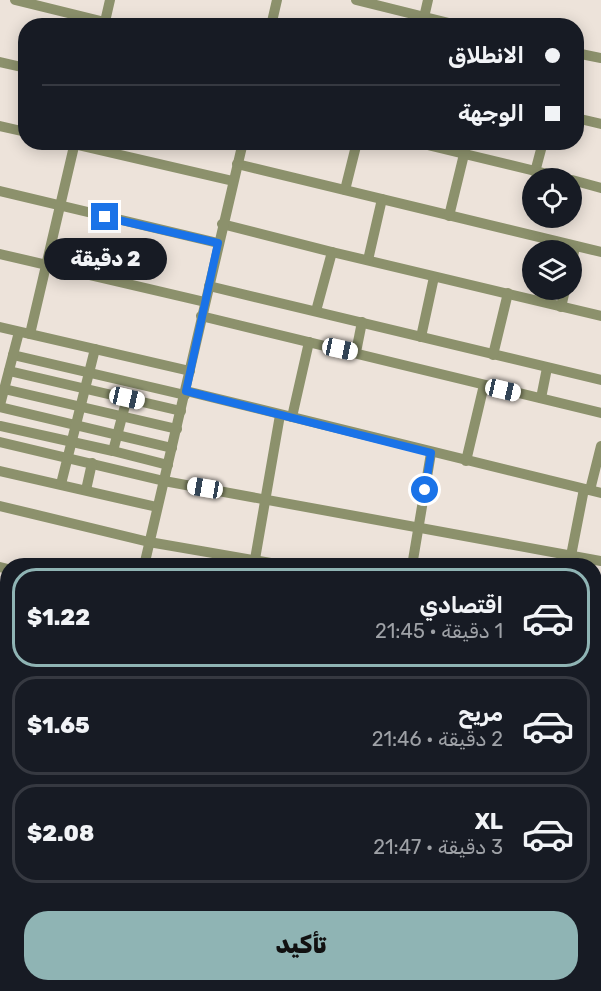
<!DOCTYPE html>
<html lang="ar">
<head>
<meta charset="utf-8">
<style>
  :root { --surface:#171b24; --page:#20242c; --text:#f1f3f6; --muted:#9ea1a6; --line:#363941; --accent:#8fb4b4 }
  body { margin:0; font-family:Rubik,Cairo,sans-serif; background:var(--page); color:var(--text); direction:rtl; height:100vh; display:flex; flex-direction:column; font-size:22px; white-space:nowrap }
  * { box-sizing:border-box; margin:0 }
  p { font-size:20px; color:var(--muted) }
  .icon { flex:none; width:33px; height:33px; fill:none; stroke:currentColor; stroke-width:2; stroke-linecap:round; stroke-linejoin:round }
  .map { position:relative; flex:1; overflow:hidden; direction:ltr }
  .panel { position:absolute; left:0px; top:558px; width:602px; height:434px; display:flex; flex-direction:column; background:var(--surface); border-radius:24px 24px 0 0; box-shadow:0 3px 15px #0003; direction:rtl }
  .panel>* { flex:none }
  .hud { position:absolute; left:18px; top:18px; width:566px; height:132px; border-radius:24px; box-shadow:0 3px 15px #0003; direction:rtl; display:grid; align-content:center; height:132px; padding:0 24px; background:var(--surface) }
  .fabs { position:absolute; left:522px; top:168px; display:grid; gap:12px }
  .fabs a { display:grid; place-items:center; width:60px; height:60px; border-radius:50%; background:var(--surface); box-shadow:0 3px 15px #0003; font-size:30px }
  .end { position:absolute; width:27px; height:27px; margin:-14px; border:8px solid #1a73e8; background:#fff; box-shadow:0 0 0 3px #fff }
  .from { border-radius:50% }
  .bubble { position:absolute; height:42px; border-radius:21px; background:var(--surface); box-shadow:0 3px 15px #0003; font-size:20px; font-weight:800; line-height:42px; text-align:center; direction:rtl }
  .car { position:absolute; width:18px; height:36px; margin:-18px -9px; border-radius:8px; box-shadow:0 0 4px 2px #0007; background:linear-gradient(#fff 24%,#345 0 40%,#fff 0 76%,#345 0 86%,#fff 0) }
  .hud b { display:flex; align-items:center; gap:21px; height:57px; font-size:22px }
  .hud b+b { border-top:2px solid var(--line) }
  .hud i { width:15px; height:15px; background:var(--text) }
  ul { padding:10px 0 0; list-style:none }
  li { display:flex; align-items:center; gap:18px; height:99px; margin:0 12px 9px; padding:0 12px; border:3px solid var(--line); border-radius:24px }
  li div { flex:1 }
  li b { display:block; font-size:22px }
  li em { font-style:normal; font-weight:800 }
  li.current { border-color:var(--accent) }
  li>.icon { width:54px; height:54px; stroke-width:1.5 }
  .cta { display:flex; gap:12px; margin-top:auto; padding:12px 24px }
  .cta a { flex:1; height:69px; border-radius:24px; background:var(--accent); color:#111; font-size:24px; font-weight:800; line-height:69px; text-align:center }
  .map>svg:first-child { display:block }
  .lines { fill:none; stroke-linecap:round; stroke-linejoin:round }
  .minor { stroke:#8c916c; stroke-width:10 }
  .route { stroke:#1a73e8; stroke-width:8 }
</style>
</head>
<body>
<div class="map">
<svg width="601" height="991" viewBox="0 0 601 991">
  <rect width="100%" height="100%" fill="#ede3da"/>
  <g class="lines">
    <g class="minor">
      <path d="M15,0L121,26"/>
      <path d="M356,0L461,26"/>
      <path d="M104,26L110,0"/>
      <path d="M271,26L277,0"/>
      <path d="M422,26L428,0"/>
      <path d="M576,53L601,58"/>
      <path d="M0,62L26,68"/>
      <path d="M576,118L601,124"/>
      <path d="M0,126L26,132"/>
      <path d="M415,142L564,178"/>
      <path d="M69,143L233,181"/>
      <path d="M237,164L601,252"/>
      <path d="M535,172L543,142"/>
      <path d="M572,180L601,188"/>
      <path d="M345,190L357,142"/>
      <path d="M0,191L218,243"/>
      <path d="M449,216L467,142"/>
      <path d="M222,224L332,252L601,316"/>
      <path d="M0,254L205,302"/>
      <path d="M368,260L382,199"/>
      <path d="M572,262L575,246"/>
      <path d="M209,286L601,380"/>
      <path d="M561,307L565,290"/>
      <path d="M316,311L332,252"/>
      <path d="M201,316L601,413"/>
      <path d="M0,327L190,371"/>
      <path d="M30,334L75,142"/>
      <path d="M421,337L434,277"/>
      <path d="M356,352L362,322"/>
      <path d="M13,355L185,395"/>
      <path d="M493,355L508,293"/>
      <path d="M9,371L181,411"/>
      <path d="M4,389L177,429"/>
      <path d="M186,391L601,493"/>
      <path d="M127,398L113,451L168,465"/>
      <path d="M541,398L547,368"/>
      <path d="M0,405L19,332"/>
      <path d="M0,407L172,448"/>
      <path d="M292,417L309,342"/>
      <path d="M0,426L113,451"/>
      <path d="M0,442L164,481L601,561"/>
      <path d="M466,461L484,385"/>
      <path d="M0,471L157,507"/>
      <path d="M61,484L95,349"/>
      <path d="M86,490L92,463"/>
      <path d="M590,490L601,446"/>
      <path d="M0,506L149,542L288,566"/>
      <path d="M254,565L280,415"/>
      <path d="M144,566L243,142"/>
      <path d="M412,566L431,453"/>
      <path d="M569,566L584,489"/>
      <path d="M0,567L8,569"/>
      <path d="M594,625L601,627"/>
      <path d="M0,634L8,636"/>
      <path d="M594,690L601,691"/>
      <path d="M0,701L8,703"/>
      <path d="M594,752L601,753"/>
      <path d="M0,763L8,765"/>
      <path d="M594,816L601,817"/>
      <path d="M0,827L8,829"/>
      <path d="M594,878L601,880"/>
      <path d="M0,893L8,895"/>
      <path d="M594,944L601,946"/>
      <path d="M0,980L8,981"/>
      <path d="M20,984L53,991"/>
      <path d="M476,984L514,991"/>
      <path d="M173,991L174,984"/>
      <path d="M330,991L331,984"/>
    </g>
  </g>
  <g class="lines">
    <path class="route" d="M105,217L218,243L186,391L431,453L425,490"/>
  </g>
</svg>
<div class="fabs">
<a><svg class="icon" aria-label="locate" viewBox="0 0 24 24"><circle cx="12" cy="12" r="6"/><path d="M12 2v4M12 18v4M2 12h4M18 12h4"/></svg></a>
<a><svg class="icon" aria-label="layers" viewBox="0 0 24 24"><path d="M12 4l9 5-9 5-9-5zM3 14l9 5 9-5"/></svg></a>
</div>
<i class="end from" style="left:425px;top:490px"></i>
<i class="end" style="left:105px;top:217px"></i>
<div class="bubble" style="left:44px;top:238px;width:123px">2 دقيقة</div>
<i class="car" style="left:340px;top:349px;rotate:102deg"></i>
<i class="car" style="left:503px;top:390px;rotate:103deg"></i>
<i class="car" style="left:127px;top:398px;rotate:103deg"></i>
<i class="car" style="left:205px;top:488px;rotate:280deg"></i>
<div class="hud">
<b><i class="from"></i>الانطلاق</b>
<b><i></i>الوجهة</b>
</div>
<section class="panel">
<ul>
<li class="current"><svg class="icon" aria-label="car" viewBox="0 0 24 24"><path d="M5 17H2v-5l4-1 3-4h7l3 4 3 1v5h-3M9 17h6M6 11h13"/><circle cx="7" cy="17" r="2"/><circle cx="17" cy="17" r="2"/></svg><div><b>اقتصادي</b><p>1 دقيقة · 21:45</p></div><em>$1.22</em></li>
<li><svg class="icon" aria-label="car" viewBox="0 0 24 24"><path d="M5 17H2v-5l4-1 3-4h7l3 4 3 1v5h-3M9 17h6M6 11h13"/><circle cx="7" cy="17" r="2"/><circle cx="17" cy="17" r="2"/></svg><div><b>مريح</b><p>2 دقيقة · 21:46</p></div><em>$1.65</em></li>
<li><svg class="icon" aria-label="car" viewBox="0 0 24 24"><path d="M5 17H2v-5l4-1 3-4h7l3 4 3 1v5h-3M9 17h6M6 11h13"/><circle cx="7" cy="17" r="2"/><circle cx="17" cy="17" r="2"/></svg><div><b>XL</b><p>3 دقيقة · 21:47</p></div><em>$2.08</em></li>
</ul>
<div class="cta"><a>تأكيد</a></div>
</section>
</div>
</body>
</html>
